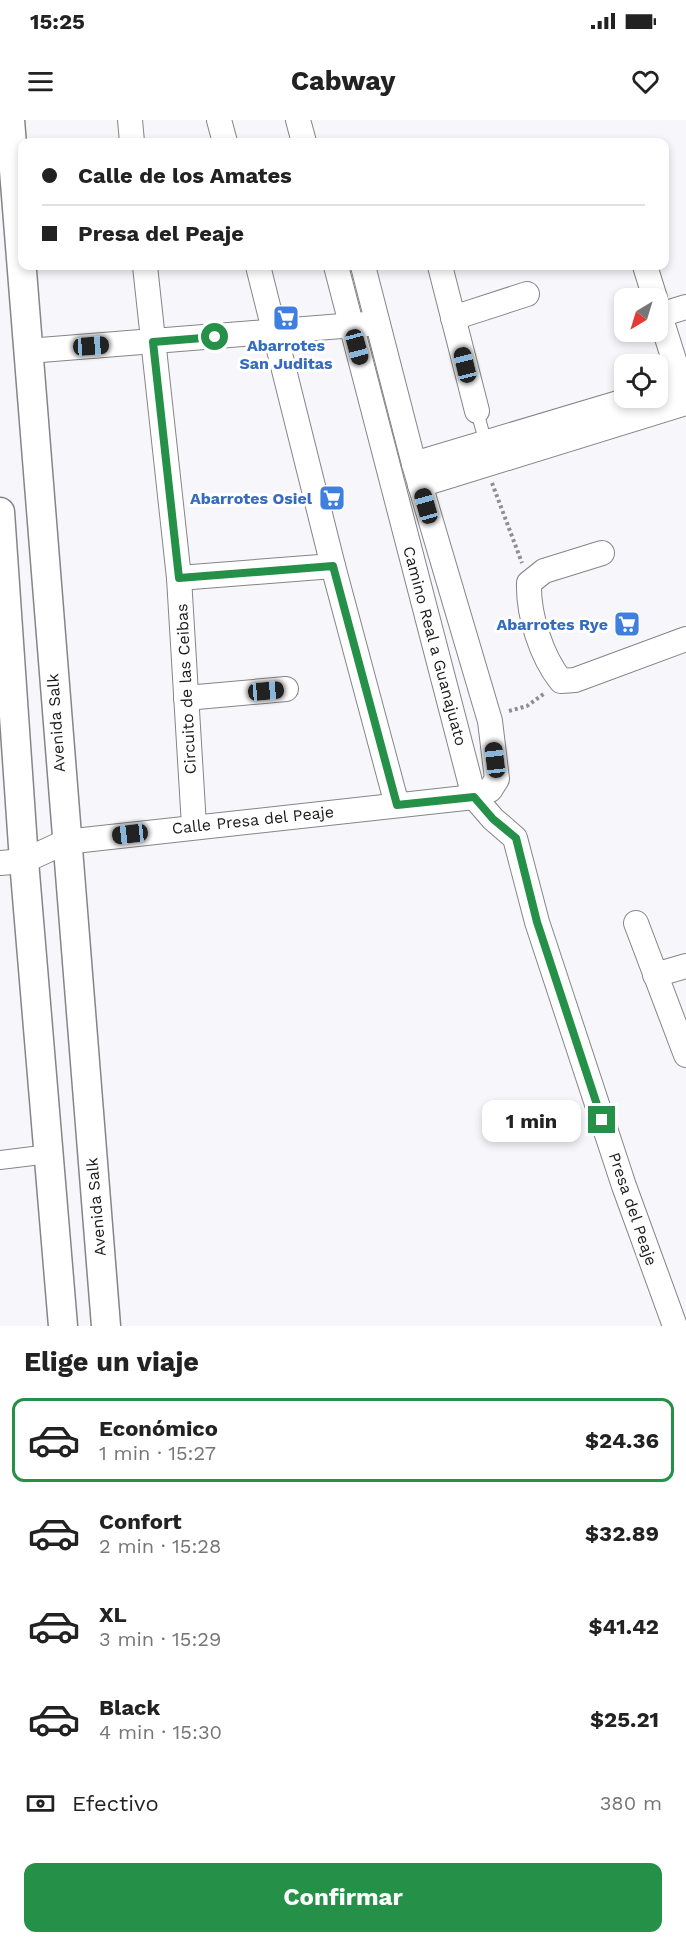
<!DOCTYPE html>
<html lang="es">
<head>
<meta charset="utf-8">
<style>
  :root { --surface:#fff; --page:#f2f2f2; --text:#222; --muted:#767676; --line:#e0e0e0; --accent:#259047 }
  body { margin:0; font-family:"Work Sans",sans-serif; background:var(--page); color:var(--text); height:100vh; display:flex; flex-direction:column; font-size:22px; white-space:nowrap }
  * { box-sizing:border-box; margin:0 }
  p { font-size:20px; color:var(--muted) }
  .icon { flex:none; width:33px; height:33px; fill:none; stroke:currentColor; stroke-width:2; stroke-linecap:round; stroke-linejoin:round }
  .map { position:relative; height:1206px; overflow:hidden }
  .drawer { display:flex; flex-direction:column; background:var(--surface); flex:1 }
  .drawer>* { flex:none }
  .guide { position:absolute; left:18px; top:18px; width:651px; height:132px; border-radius:12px; box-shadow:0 3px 9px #0003; display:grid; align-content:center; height:132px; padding:0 24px; background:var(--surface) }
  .needle { width:39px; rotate:218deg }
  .controls { position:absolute; left:614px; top:168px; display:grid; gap:12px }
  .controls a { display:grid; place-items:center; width:54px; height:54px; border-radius:12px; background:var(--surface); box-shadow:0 3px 9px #0003; font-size:30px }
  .end { position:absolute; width:27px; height:27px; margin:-14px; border:8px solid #259047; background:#fff; box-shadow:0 0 0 3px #fff }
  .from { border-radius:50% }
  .bubble { position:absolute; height:42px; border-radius:12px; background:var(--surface); box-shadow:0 3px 9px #0003; font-size:20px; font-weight:700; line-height:42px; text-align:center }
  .car { position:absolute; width:18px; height:36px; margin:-18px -9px; border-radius:8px; box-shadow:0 0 4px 2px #0007; background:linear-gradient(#222 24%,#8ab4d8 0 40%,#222 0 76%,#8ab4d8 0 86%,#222 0) }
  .guide b { display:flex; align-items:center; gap:21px; height:57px; font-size:22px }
  .guide b+b { border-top:2px solid var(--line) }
  .guide i { width:15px; height:15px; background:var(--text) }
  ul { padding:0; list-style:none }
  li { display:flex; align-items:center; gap:18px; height:84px; margin:0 12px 9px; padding:0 12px; border:3px solid transparent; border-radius:12px }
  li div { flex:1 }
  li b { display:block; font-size:22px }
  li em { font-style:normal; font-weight:700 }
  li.current { border-color:var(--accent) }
  li>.icon { width:54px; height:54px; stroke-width:1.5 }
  h2 { padding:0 24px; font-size:27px; line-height:72px }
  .pay { display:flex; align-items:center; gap:15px; height:66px; padding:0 24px; font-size:22px }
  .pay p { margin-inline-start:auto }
  .action { display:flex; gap:12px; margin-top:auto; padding:12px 24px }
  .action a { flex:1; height:69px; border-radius:12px; background:var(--accent); color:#fff; font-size:24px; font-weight:700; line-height:69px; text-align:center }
  .status { display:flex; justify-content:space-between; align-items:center; height:42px; padding:0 30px; background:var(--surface); direction:ltr }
  .status svg { height:16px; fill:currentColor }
  header { display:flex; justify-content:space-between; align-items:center; height:78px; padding:0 24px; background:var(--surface); font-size:27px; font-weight:700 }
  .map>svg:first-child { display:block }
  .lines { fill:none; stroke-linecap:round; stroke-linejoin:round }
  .service-casing { stroke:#858588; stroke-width:14 }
  .pedestrian-casing { stroke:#858588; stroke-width:20 }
  .minor-casing { stroke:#858588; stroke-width:26 }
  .tertiary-casing { stroke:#858588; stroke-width:31 }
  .path { stroke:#8f8f92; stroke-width:4; stroke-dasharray:3 3; stroke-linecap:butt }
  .service { stroke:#fff; stroke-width:12 }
  .pedestrian { stroke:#fff; stroke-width:18 }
  .minor { stroke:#fff; stroke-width:24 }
  .tertiary { stroke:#fff; stroke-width:28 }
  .route { stroke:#259047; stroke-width:8 }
  .labels { text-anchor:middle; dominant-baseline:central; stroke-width:6; stroke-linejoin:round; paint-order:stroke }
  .shop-label { font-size:16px; font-weight:bold; fill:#366cbe; stroke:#fff; text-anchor:end }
  .street-label { font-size:16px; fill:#1a1a1b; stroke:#fff }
</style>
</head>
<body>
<div class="status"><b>15:25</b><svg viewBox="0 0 49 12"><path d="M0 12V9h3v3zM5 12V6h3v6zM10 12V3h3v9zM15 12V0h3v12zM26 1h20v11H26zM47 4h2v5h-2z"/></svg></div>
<header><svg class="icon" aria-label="menu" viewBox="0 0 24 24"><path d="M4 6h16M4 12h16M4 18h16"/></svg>Cabway<svg class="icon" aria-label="heart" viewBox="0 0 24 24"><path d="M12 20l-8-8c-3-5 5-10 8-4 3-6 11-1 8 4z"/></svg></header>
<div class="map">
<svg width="686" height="1206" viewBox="0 0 686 1206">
  <rect width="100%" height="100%" fill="#f7f7fb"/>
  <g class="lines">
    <defs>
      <path id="service" d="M477,291L486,324"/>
      <path id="pedestrian" d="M0,1040L49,1034"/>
      <g id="minor">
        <path d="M130,0L132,22"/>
        <path d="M219,0L225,22"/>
        <path d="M298,0L304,22"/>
        <path d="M145,146L179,458L194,706"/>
        <path d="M258,146L333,446L397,685"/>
        <path d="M336,146L474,677L493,699L515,718L537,802L624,1066L675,1206"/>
        <path d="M440,146L477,291"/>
        <path d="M645,146L655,178"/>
        <path d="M657,186L686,278"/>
        <path d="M660,195L686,187"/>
        <path d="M453,198L527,174"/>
        <path d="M28,231L367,204"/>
        <path d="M657,271L686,264"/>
        <path d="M414,344L635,278"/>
        <path d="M420,365L686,283"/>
        <path d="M602,433L544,451L529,463C528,494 541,536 561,561L575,560L686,519"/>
        <path d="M179,458L333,446"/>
        <path d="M186,578L286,569"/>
        <path d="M0,743L24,741L65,722L474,677L490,670L497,659L490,601L414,344L363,146"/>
        <path d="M636,803L686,935"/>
        <path d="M655,855L686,846"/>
      </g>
      <g id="tertiary">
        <path d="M10,0L106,1206"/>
        <path d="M0,392L24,741L63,1206"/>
      </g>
    </defs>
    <use href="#service" class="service-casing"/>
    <use href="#pedestrian" class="pedestrian-casing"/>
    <use href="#minor" class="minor-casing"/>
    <use href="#tertiary" class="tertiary-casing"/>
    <g class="path">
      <path d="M492,363L522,443"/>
      <path d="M509,591L527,586L545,573"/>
    </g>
    <use href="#service" class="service"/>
    <use href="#pedestrian" class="pedestrian"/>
    <use href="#minor" class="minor"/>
    <use href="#tertiary" class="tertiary"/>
  </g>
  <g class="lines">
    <path class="route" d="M215,217L153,222L179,458L333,446L397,685L474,677L493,699L516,718L537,802L602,1000"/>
  </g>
  <defs>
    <symbol id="supermarket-square" viewBox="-11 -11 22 22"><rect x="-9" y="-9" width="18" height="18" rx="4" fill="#3f7fe0" stroke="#fff"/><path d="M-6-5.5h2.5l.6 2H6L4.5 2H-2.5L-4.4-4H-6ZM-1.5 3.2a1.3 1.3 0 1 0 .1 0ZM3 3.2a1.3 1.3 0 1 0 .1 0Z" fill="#fff"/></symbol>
  </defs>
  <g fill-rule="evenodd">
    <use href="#supermarket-square" x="271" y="183" width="30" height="30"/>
    <use href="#supermarket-square" x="317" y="363" width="30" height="30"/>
    <use href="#supermarket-square" x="612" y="489" width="30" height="30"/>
  </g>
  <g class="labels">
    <g class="shop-label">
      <text x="286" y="225" text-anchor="middle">Abarrotes<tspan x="286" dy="18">San Juditas</tspan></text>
      <text x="312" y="378">Abarrotes Osiel</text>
      <text x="608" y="504">Abarrotes Rye</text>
    </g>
    <g class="street-label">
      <text transform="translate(435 526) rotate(75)">Camino Real a Guanajuato</text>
      <text transform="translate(186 569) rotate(-93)">Circuito de las Ceibas</text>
      <text transform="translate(56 603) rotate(-94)">Avenida Salk</text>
      <text transform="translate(253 700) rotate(-6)">Calle Presa del Peaje</text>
      <text transform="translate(96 1087) rotate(-95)">Avenida Salk</text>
      <text transform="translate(633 1089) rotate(71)">Presa del Peaje</text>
    </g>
  </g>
</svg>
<div class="controls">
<a><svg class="needle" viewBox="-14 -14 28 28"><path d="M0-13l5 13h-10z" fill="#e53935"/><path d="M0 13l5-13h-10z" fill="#767676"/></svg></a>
<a><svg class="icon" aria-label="locate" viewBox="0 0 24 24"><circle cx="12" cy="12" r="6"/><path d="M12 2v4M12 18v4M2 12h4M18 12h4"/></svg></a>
</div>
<i class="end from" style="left:215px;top:217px"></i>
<i class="end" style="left:602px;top:1000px"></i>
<div class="bubble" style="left:482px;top:980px;width:99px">1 min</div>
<i class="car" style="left:91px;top:226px;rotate:86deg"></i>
<i class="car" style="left:357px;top:227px;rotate:165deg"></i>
<i class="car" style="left:465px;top:245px;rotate:346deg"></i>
<i class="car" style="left:426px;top:386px;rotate:344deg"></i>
<i class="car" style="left:266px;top:571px;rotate:85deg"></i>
<i class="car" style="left:495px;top:640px;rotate:353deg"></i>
<i class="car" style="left:130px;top:714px;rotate:263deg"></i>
<div class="guide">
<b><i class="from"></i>Calle de los Amates</b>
<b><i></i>Presa del Peaje</b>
</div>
</div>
<section class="drawer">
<h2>Elige un viaje</h2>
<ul>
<li class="current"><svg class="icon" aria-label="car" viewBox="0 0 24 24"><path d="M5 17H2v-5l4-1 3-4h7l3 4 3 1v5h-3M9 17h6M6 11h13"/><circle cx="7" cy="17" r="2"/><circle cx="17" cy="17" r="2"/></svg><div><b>Económico</b><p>1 min · 15:27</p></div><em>$24.36</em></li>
<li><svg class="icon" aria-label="car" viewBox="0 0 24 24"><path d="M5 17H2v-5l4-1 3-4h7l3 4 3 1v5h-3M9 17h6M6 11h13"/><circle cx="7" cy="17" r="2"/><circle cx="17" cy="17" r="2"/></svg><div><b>Confort</b><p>2 min · 15:28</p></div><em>$32.89</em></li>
<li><svg class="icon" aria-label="car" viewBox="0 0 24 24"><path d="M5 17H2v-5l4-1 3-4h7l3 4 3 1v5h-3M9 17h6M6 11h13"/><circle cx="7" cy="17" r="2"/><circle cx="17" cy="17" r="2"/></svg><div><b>XL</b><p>3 min · 15:29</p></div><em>$41.42</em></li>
<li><svg class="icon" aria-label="car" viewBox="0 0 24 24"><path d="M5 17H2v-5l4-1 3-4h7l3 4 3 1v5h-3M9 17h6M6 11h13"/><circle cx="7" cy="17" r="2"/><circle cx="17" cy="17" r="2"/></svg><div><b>Black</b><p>4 min · 15:30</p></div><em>$25.21</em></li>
</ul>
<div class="pay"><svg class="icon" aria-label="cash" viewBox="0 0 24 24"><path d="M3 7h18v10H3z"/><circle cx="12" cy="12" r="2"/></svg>Efectivo<p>380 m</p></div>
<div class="action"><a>Confirmar</a></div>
</section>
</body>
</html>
